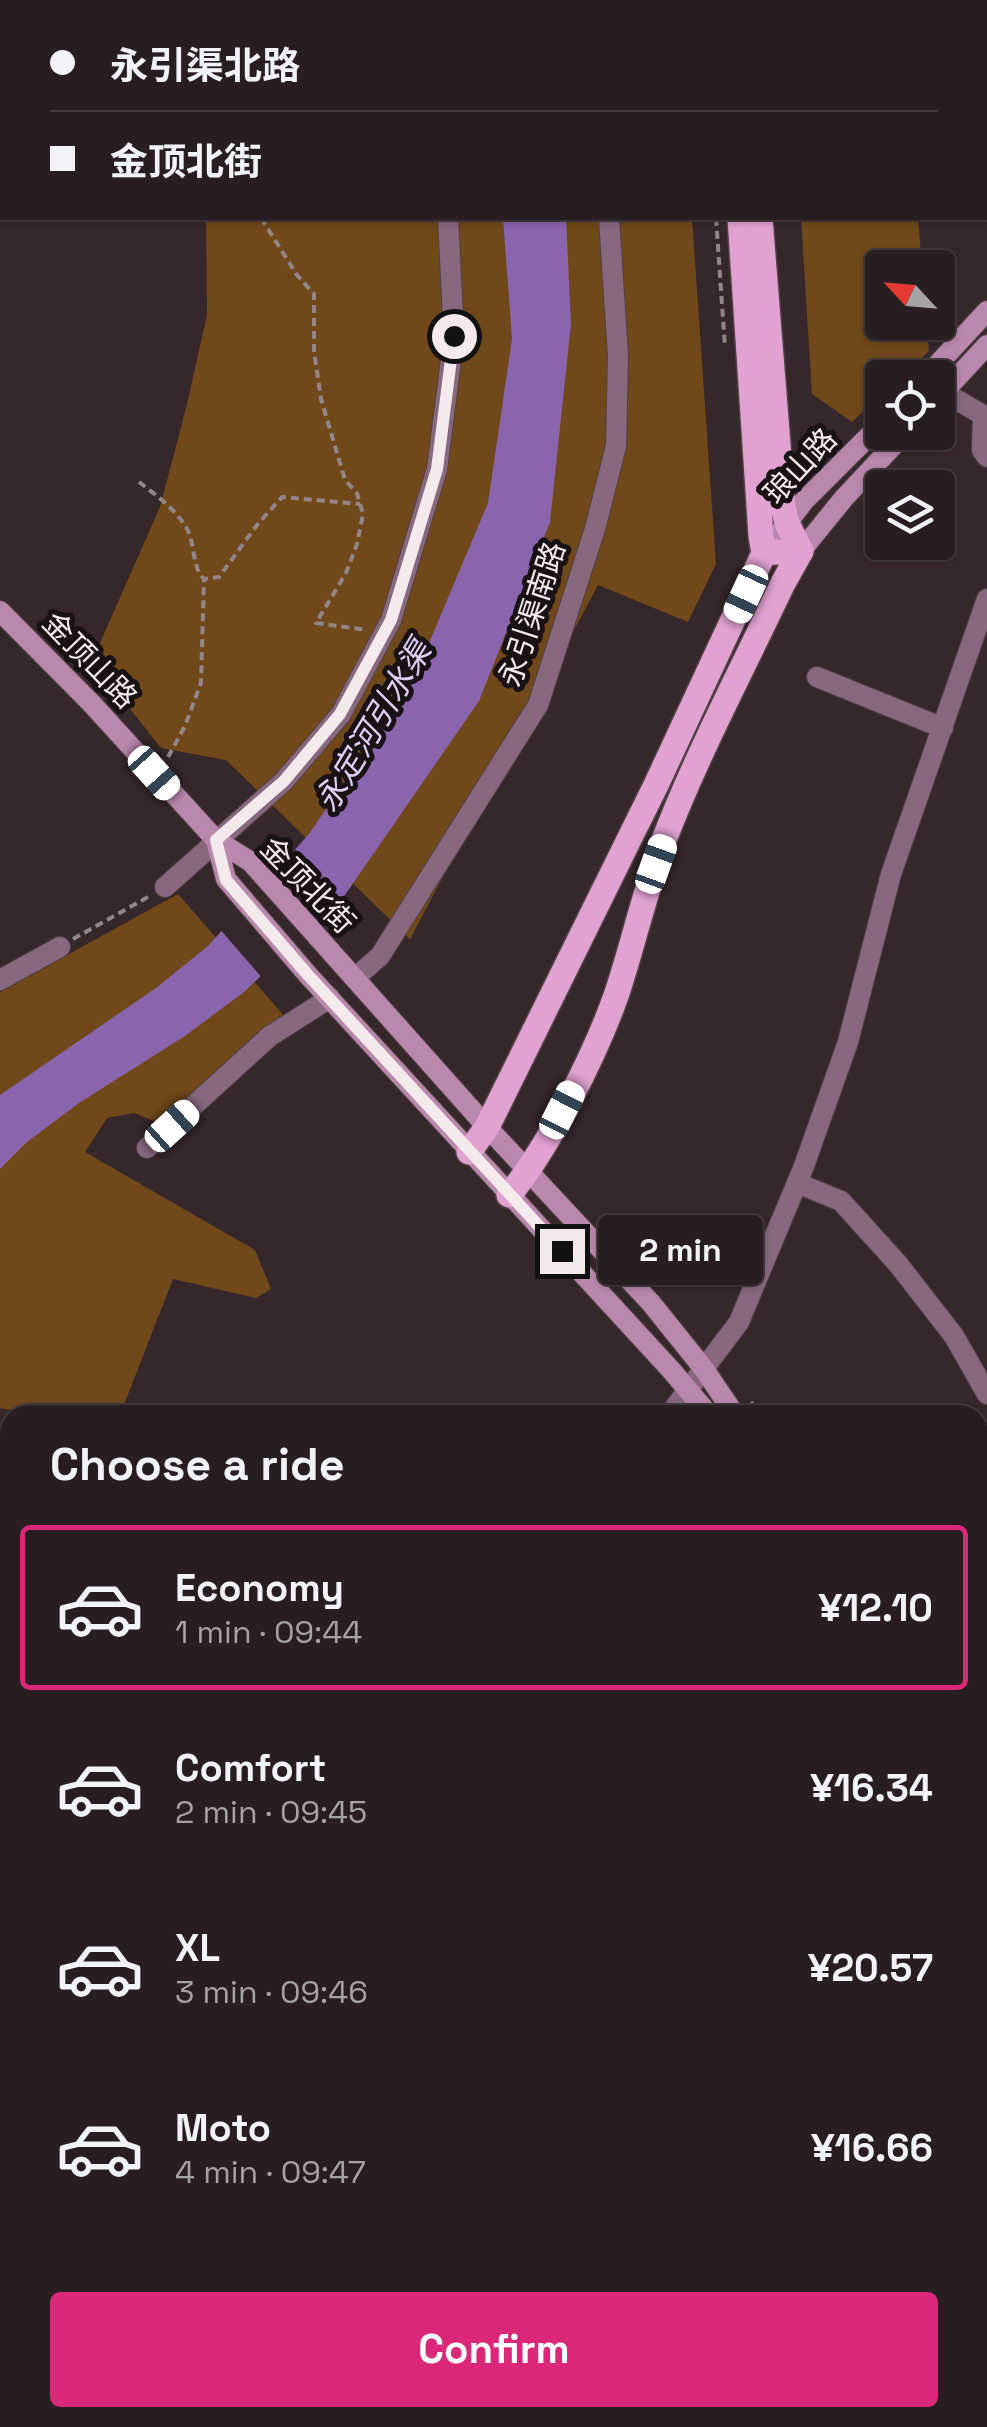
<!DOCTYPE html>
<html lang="en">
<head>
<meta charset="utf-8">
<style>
  :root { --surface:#281d20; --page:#342a2d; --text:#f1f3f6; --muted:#a5a2a5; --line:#443b3e; --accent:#db2777 }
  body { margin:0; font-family:"Space Grotesk","Noto Sans SC",sans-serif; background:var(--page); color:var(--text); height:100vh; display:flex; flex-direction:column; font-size:38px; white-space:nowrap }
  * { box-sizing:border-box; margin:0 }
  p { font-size:32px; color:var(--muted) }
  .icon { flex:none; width:55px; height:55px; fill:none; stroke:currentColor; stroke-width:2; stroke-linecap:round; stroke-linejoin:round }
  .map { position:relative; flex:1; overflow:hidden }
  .details { position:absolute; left:0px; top:1405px; width:988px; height:1022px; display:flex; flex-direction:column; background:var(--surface); border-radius:30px 30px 0 0; box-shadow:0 2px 8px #0004,0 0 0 2px var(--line) }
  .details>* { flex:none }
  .top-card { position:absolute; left:0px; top:0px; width:988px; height:220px; box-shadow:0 2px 8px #0004,0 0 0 2px var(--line); display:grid; align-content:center; height:220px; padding:0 50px; background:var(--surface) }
  .needle { width:65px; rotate:296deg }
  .fabs { position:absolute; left:865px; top:250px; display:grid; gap:20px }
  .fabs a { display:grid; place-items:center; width:90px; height:90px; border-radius:10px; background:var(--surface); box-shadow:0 2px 8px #0004,0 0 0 2px var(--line); font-size:50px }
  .end { position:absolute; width:45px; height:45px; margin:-22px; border:12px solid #f4eaeb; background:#111; box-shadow:0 0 0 5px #111 }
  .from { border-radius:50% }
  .bubble { position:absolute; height:70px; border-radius:10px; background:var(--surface); box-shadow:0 2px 8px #0004,0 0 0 2px var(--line); font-size:32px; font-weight:800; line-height:70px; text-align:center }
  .car { position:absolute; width:30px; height:60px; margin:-30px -15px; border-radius:12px; box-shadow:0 0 8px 2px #0007; background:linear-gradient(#fff 24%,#345 0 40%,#fff 0 76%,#345 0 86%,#fff 0) }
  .top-card b { display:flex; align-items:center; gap:35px; height:95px; font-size:38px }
  .top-card b+b { border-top:2px solid var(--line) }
  .top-card i { width:25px; height:25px; background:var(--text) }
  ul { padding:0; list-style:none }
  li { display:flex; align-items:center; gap:30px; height:165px; margin:0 20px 15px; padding:0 30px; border:5px solid transparent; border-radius:10px }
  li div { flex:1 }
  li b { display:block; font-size:38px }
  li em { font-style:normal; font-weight:800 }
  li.current { border-color:var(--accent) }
  li>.icon { width:90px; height:90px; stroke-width:1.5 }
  h2 { padding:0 50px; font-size:45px; line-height:120px }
  .action { display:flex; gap:20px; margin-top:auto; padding:20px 50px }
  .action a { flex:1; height:115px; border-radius:10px; background:var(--accent); color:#fff; font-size:40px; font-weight:800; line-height:115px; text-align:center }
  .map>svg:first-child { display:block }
  .built { fill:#452f33 }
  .green { fill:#70481a }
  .water { fill:#8965ae }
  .pier { fill:#36272a }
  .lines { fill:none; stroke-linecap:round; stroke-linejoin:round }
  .street-casing { stroke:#514245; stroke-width:22 }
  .secondary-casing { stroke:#514245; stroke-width:22 }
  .primary-casing { stroke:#514245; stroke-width:28 }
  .path { stroke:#928688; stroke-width:4; stroke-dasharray:8 5; stroke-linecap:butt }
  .street { stroke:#87687f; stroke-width:20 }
  .secondary { stroke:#ba88ad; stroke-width:20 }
  .primary { stroke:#e1a2d2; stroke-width:25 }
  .route { stroke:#f4eaeb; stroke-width:12 }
  .labels { text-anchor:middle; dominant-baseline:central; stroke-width:10; stroke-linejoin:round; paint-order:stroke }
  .street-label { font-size:30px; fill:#f4eaeb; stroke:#191214 }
  .water-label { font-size:32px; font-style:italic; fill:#e0cef6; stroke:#191214 }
</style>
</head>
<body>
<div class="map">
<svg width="987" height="2427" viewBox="0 0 987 2427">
  <rect width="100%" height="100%" fill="#36272a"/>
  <path class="built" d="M127,2418H545L540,2427H117Z"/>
  <g class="green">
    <rect x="193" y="0" width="483" height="2"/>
    <path d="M206,218H692L716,564L688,622L598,585L410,939L226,760L161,748L92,661L160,507L186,408L207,315Z"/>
    <path d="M801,218H918L922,267L882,268V322L926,323L929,351L901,377L882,378V394L852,422L812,394Z"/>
    <path d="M178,894L286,1018L159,1123L134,1113L107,1118L85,1152L255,1250L271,1289L256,1298L173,1279L120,1415H43L0,1408V992Z"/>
    <path d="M290,2418H505L500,2427H286Z"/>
  </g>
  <path class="water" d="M503,218H566L571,324L550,522L479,701L345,895L244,992L185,1036L79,1103L27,1142L0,1169V1095L156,988L208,946L309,834L413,681L488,503L512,339Z"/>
  <path class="pier" d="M292,846L343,905L264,980L218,927Z"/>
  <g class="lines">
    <defs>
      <g id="street">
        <path d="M437,0V2"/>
        <path d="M595,0V2"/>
        <path d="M943,392L983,415L982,450L987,457"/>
        <path d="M817,677L943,728"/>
        <path d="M165,887L284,781L341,714L391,620L437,469L454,337L448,218"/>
        <path d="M355,978L380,956L538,705L595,529L616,446L618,356L609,218"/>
        <path d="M0,980L60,947"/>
        <path d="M147,1148L270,1036L330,998"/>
        <path d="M797,1183L841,1201L898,1264L954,1336L987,1394"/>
        <path d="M669,1415L739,1322L804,1166L848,1042L891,874L987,599"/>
        <path d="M4,1725L10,1727"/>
        <path d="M978,1986L987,1993"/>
        <path d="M978,2084L987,2070"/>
        <path d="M830,2418V2427"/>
        <path d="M46,2427L52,2418"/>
        <path d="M642,2427L647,2418"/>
        <path d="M757,2427L758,2418"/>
      </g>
      <g id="secondary">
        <path d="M153,0V2"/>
        <path d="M0,31H2"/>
        <path d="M925,378L987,311"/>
        <path d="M938,398L987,345"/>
        <path d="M801,551L844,498L906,432"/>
        <path d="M764,553L804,501L882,423"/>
        <path d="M0,611L92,704L216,840L251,862L487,1127L651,1303L704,1369L735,1415"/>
        <path d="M216,840L226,879L308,975L672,1371L709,1415"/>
        <path d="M978,1732L987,1740"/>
        <path d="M978,1760L987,1767"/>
      </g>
      <g id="primary">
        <path d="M726,0V2"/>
        <path d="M745,0V2"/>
        <path d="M740,218L761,536L764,553L777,552"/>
        <path d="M760,218L783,507L787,523L801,551"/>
        <path d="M469,1152L487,1127L656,785L764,553"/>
        <path d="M509,1195C549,1147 596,1053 617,993C634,942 645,890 664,840C698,752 743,668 783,583L801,551"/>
      </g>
    </defs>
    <use href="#street" class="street-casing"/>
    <use href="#secondary" class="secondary-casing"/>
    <use href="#primary" class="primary-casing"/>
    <g class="path">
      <path d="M313,0V2"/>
      <path d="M700,0V2"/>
      <path d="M261,218L297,275L314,294V351L321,399L345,480L357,493L363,514L357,544L346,573L316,623L367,630"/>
      <path d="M716,218L725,347"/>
      <path d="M139,482C156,495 175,509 186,527C196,544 191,566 204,579L219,577L257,525L282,497L360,504"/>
      <path d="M168,757L185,726L201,683L204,579"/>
      <path d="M73,939L148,897"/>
      <path d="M751,1402L760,1415"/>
      <path d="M978,1702L987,1712"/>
      <path d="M978,1787L987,1796"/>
    </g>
    <use href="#street" class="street"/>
    <use href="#secondary" class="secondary"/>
    <use href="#primary" class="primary"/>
  </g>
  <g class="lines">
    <path class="route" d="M454,336L437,469L391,620L340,714L284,781L216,840L226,880L308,975L562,1251"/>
  </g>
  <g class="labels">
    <g class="street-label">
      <text transform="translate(800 466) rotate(-47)">琅山路</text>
      <text transform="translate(532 614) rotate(-72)">永引渠南路</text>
      <text transform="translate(90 660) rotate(46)">金顶山路</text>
      <text transform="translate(308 885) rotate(46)">金顶北街</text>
    </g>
    <g class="water-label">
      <text transform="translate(373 726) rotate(-59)">永定河引水渠</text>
    </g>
  </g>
</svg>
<div class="fabs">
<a><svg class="needle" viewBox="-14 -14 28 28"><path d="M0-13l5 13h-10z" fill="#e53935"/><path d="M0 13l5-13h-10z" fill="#a5a2a5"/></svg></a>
<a><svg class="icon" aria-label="locate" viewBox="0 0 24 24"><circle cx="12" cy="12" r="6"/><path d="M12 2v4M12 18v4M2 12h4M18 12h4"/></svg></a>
<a><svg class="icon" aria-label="layers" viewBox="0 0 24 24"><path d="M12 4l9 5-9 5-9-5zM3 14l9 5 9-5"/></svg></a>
</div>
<i class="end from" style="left:454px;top:336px"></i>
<i class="end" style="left:562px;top:1251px"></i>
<div class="bubble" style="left:598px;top:1215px;width:165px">2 min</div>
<i class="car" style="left:746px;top:594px;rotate:205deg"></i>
<i class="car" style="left:154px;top:773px;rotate:138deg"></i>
<i class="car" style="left:656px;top:864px;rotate:20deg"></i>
<i class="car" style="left:562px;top:1110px;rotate:27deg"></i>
<i class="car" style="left:172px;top:1126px;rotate:48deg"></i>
<div class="top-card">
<b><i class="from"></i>永引渠北路</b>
<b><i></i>金顶北街</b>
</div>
<section class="details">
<h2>Choose a ride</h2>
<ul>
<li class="current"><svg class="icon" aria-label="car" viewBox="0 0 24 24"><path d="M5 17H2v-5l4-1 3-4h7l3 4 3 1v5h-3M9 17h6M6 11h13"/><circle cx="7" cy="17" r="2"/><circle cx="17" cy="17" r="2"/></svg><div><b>Economy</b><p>1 min · 09:44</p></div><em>¥12.10</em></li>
<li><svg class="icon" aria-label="car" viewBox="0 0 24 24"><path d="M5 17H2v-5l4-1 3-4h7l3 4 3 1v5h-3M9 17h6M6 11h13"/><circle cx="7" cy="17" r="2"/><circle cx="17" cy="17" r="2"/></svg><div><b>Comfort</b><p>2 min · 09:45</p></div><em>¥16.34</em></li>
<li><svg class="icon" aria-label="car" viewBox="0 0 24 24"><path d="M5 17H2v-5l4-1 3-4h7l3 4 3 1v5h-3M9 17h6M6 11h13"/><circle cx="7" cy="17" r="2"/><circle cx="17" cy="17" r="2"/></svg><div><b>XL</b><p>3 min · 09:46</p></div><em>¥20.57</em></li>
<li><svg class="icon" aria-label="car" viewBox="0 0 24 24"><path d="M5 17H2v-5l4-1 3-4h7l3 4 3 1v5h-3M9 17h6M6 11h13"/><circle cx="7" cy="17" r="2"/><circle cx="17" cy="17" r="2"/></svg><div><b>Moto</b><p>4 min · 09:47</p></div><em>¥16.66</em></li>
</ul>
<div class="action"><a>Confirm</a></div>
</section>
</div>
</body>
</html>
